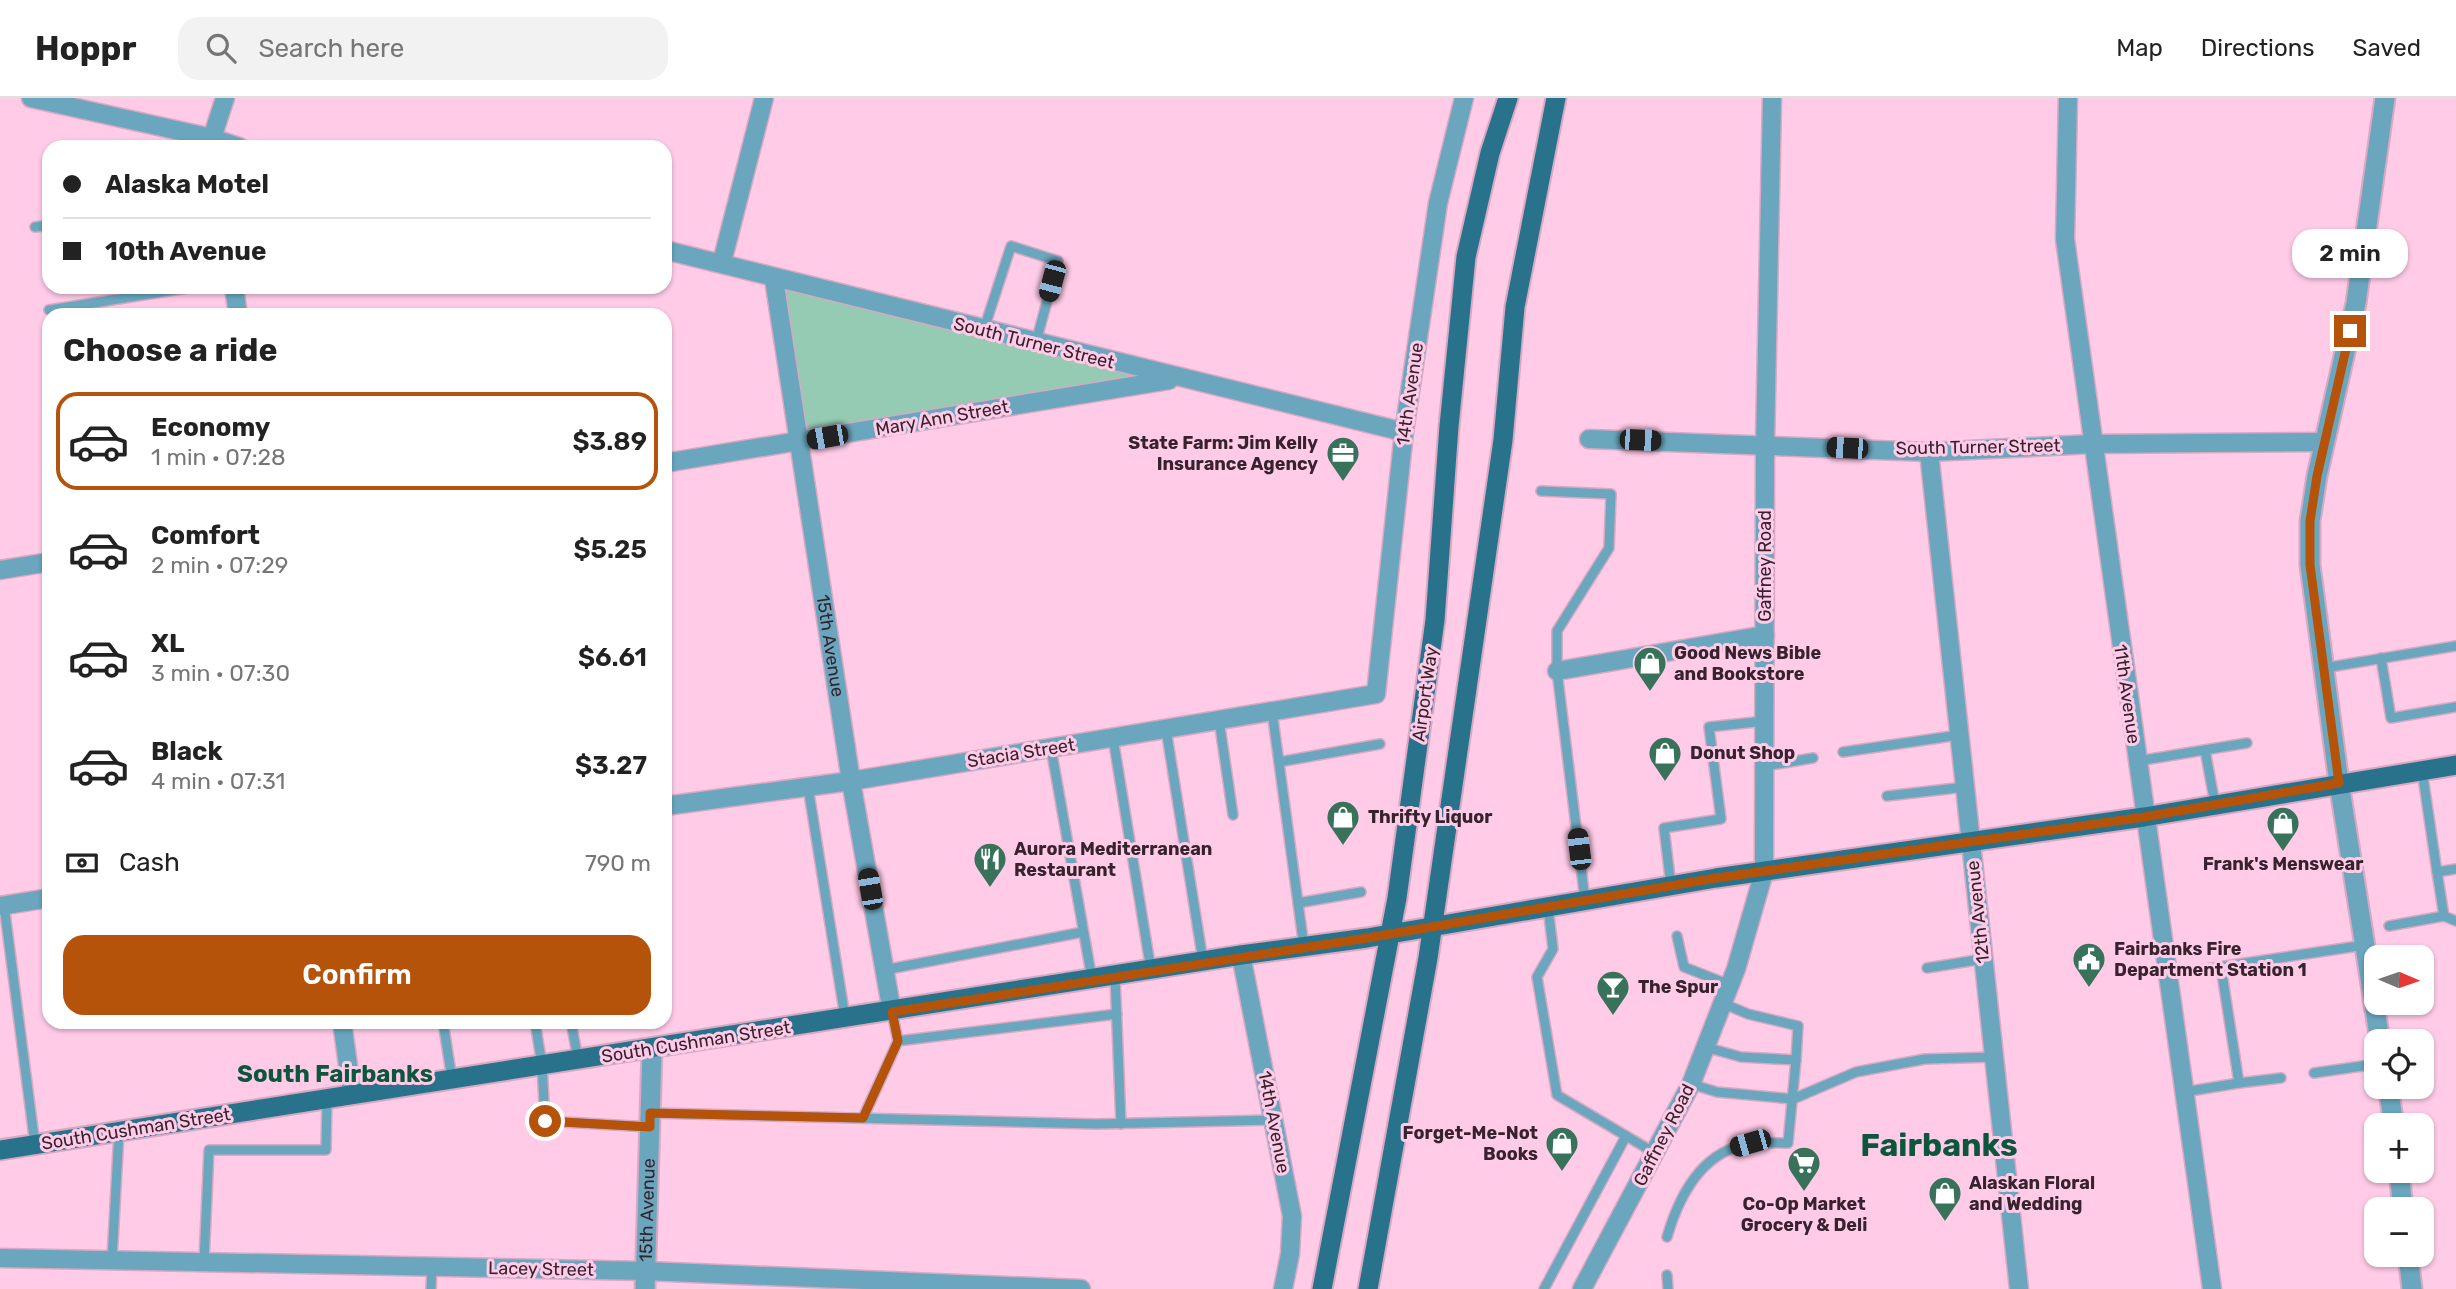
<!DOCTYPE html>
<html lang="en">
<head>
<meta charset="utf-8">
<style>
  :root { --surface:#fff; --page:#f2f2f2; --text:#222; --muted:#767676; --line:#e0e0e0; --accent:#b45309 }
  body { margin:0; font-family:Rubik,sans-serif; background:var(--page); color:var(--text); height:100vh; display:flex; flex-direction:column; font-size:26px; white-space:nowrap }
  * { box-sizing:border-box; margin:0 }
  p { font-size:23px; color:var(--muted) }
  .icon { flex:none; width:38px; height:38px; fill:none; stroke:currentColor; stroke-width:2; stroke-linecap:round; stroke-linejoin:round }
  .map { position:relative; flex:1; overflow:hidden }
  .drawer { position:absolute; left:42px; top:210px; width:630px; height:721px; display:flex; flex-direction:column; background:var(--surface); border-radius:21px; box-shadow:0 2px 5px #0004 }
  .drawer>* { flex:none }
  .hud { position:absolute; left:42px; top:42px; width:630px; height:154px; border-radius:21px; box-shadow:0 2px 5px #0004; display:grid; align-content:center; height:154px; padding:0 21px; background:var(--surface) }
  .needle { width:46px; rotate:92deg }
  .buttons { position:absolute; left:2364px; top:847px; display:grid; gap:14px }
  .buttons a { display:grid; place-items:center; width:70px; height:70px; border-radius:14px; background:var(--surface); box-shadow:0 2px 5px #0004; font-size:35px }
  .end { position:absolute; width:32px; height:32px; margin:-16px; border:9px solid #b45309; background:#fff; box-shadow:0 0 0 4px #fff }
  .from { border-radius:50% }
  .bubble { position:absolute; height:49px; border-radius:21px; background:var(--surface); box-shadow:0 2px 5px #0004; font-size:23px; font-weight:600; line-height:49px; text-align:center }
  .car { position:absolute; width:21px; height:42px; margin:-21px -10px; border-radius:9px; box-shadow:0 0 5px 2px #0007; background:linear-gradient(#222 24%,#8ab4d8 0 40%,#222 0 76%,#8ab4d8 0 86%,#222 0) }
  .hud b { display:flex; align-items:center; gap:24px; height:66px; font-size:26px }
  .hud b+b { border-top:2px solid var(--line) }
  .hud i { width:18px; height:18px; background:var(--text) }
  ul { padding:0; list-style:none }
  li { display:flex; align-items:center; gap:21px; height:98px; margin:0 14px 10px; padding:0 7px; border:4px solid transparent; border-radius:21px }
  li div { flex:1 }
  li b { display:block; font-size:26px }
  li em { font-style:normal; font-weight:600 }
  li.active { border-color:var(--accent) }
  li>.icon { width:63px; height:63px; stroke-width:1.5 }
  h2 { padding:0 21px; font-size:32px; line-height:84px }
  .pay { display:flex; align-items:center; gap:18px; height:77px; padding:0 21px; font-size:26px }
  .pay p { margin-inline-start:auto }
  .cta { display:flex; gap:14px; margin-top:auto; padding:14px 21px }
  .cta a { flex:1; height:80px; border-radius:21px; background:var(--accent); color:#fff; font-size:28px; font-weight:600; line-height:80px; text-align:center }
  header { display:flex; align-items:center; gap:42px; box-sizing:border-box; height:98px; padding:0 35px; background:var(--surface); border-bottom:2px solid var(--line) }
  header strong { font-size:33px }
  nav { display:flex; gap:38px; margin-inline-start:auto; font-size:24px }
  .search { width:490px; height:63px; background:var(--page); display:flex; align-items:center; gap:18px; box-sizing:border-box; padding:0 24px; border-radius:21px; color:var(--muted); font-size:26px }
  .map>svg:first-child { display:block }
  .green { fill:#94cbb2 }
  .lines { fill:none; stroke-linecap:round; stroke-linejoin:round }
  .service-casing { stroke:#d7a9c2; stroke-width:12 }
  .minor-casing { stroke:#d7a9c2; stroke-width:21 }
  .tertiary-casing { stroke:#d7a9c2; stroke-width:23 }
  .primary-casing { stroke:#d7a9c2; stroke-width:23 }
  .service { stroke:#6aa7bf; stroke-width:9 }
  .minor { stroke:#6aa7bf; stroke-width:18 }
  .tertiary { stroke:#6aa7bf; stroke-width:19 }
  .primary { stroke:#28728c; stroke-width:19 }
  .route { stroke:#b45309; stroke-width:9 }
  .labels { text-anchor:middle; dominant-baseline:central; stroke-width:6; stroke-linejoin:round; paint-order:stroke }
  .street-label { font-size:18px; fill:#36232e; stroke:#ffcbe7 }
  .poi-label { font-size:18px; font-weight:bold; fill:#36232e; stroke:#ffcbe7; text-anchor:start }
  .district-label { font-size:24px; font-weight:bold; fill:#0b563d; stroke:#ffcbe7 }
  .town-label { font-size:32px; font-weight:bold; fill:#0b563d; stroke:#ffcbe7 }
</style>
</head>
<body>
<header>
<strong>Hoppr</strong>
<div class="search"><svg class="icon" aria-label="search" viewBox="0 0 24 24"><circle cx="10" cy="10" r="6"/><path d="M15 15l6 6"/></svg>Search here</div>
<nav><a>Map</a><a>Directions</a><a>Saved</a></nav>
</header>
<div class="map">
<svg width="2456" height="1191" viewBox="0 0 2456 1191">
  <rect width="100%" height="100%" fill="#ffcbe7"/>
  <path class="green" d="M774,181L1177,280L800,344Z"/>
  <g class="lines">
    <defs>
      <g id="service">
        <path d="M35,129L49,127"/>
        <path d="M49,212L193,189"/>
        <path d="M984,231L1011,148L1058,163L1036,244"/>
        <path d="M1541,393L1611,396L1609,450L1557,533V573L1585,802"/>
        <path d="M2381,560L2391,620L2456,609"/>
        <path d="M2324,570L2456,548"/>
        <path d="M1272,613L1304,849"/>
        <path d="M1219,622L1233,717"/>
        <path d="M1166,631L1203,863"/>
        <path d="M1113,640L1151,872"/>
        <path d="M1051,650L1092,881"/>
        <path d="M2205,652L2215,706"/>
        <path d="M1843,654L1959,637"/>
        <path d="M2138,663L2247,645"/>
        <path d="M1279,664L1380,646"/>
        <path d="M1765,668L1813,660"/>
        <path d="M2422,672L2437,774L2456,771"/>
        <path d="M808,689L845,919"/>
        <path d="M1887,698L1965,689"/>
        <path d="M2437,774L2444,818L2456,823"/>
        <path d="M1671,788L1664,730L1721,721L1709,629L1765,623"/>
        <path d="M1298,805L1361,794"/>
        <path d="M4,807L35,1047"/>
        <path d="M1548,809L1553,851L1537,879L1557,997L1655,1055"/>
        <path d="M2389,828L2444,818"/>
        <path d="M1677,838L1684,869L1730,887"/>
        <path d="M2221,869L2239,985L2281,980"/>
        <path d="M1927,870L1983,861"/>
        <path d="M884,872L1083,834"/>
        <path d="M2166,877L2365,847"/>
        <path d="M1115,878L1121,1026"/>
        <path d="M1722,905L1748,916L1798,928L1796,962"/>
        <path d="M892,914L898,943"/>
        <path d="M443,924L452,981"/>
        <path d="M535,924L542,967L545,1023L650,1029"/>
        <path d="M571,924L578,961"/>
        <path d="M2314,975L2376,966"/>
        <path d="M1691,986L1717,994L1793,1001L1856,974L1925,961L1994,959"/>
        <path d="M2184,994L2239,985"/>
        <path d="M650,1015L1097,1026L1273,1022"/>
        <path d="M863,1020L898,943L1117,916"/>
        <path d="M1667,1139C1679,1098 1702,1053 1749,1046C1761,1044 1775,1045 1788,1045L1796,962L1741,959L1705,949"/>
        <path d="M112,1162L119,1034"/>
        <path d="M204,1164L209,1052H326L327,1000"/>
        <path d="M1667,1177L1668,1191"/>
        <path d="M431,1191L432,1169"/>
        <path d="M1544,1191L1626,1038"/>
      </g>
      <g id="minor">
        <path d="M31,0L212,40L239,49"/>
        <path d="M2068,0L2065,141L2212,1191"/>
        <path d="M213,49L212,40L225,0"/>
        <path d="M665,152L1404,334"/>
        <path d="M722,164L764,0"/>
        <path id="s1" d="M774,181L851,683L892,914"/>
        <path d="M234,189L238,217"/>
        <path d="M1589,341L1929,354L2093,346L2324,344"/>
        <path d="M1929,354L2019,1191"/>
        <path d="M665,365L1169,282"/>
        <path d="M0,472L49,464"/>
        <path d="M1557,573L1765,537"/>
        <path d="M665,708L851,683L1376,596L1404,334L1438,105L1464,0"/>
        <path d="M0,808L49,800"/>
        <path d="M1241,857L1292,1118L1290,1156L1283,1191"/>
        <path d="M342,924L352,996"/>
        <path d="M0,1160L646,1173L1081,1191"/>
        <path d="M1582,1191L1691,986L1736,871L1764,774L1765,346L1772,0"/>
      </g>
      <g id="tertiary">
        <path d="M2380,943L2339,685L2310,467V423L2317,378L2356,205L2385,0"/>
        <path d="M2388,989L2394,1027"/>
        <path d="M2399,1073L2403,1111"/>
        <path d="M2408,1157L2412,1191"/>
        <path id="s2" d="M645,1191L652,951"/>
      </g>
      <g id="primary">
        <path d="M0,1052L1241,857L1367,840L1716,780L2144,719L2456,667"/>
        <path d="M1322,1191L1397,800L1435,522L1449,328L1466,159L1490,55L1508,0"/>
        <path d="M1368,1191L1428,860L1503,342L1515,209L1556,0"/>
      </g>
    </defs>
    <use href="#service" class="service-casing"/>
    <use href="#minor" class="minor-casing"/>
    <use href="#tertiary" class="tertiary-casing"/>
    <use href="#primary" class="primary-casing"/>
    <use href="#service" class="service"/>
    <use href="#minor" class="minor"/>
    <use href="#tertiary" class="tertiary"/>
    <use href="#primary" class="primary"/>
  </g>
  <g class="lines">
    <path class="route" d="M545,1023L650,1029V1015L863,1020L898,943L892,914L1367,840L1716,780L2144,719L2339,685L2310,467V423L2317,378L2350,233"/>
  </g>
  <defs>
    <symbol id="office-pin" viewBox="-11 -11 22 30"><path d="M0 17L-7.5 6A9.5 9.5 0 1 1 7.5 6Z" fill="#39725a" stroke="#ffcbe7"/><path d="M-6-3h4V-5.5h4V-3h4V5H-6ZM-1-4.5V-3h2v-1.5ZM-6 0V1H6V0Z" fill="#fff"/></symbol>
    <symbol id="shop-pin" viewBox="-11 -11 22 30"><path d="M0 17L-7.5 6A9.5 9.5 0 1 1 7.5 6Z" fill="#39725a" stroke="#ffcbe7"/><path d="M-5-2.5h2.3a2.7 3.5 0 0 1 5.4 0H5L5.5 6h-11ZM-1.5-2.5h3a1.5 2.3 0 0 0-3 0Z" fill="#fff"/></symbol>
    <symbol id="restaurant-pin" viewBox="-11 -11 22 30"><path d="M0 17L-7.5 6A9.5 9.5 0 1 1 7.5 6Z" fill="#39725a" stroke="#ffcbe7"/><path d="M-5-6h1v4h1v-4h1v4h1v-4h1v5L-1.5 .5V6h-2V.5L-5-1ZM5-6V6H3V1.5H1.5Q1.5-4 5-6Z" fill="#fff"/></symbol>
    <symbol id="civic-pin" viewBox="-11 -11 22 30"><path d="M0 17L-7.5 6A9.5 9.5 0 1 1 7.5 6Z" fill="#39725a" stroke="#ffcbe7"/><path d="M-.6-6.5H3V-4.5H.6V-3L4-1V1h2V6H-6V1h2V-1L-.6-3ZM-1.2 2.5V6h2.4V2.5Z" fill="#fff"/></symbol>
    <symbol id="bar-pin" viewBox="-11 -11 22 30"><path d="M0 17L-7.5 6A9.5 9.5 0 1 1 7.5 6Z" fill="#39725a" stroke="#ffcbe7"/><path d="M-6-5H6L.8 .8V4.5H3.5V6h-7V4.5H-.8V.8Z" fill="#fff"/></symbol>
    <symbol id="supermarket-pin" viewBox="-11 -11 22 30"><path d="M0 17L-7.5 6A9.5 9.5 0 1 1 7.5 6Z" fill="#39725a" stroke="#ffcbe7"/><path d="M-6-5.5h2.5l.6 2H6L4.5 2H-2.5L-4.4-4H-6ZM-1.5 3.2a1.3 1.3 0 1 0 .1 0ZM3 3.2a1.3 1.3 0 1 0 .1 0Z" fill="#fff"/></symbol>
  </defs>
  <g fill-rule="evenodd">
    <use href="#office-pin" x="1324" y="336" width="38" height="52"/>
    <use href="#shop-pin" x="1631" y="546" width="38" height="52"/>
    <use href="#shop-pin" x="1646" y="636" width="38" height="52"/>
    <use href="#shop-pin" x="1324" y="700" width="38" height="52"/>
    <use href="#shop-pin" x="2264" y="706" width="38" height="52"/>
    <use href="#restaurant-pin" x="971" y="742" width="38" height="52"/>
    <use href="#civic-pin" x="2070" y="842" width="38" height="52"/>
    <use href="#bar-pin" x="1594" y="870" width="38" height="52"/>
    <use href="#shop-pin" x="1543" y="1026" width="38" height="52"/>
    <use href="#supermarket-pin" x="1785" y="1046" width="38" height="52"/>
    <use href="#shop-pin" x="1926" y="1076" width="38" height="52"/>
  </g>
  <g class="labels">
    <g class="street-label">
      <text transform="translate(1034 245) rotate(14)">South Turner Street</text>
      <text transform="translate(1410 296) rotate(-82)">14th Avenue</text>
      <text transform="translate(942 320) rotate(-10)">Mary Ann Street</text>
      <text transform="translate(1978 349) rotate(-1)">South Turner Street</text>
      <text transform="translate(1765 468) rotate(-90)">Gaffney Road</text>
      <text stroke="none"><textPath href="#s1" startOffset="371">15th Avenue</textPath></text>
      <text transform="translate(1425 596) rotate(-82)">Airport Way</text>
      <text transform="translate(2127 596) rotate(82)">11th Avenue</text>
      <text transform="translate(1021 655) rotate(-9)">Stacia Street</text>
      <text transform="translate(1978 814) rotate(-96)">12th Avenue</text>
      <text transform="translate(696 944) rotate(-9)">South Cushman Street</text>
      <text transform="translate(1274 1024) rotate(79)">14th Avenue</text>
      <text transform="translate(136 1031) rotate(-9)">South Cushman Street</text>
      <text transform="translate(1664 1037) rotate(-63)">Gaffney Road</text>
      <text stroke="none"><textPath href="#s2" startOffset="79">15th Avenue</textPath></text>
      <text transform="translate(541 1171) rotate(1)">Lacey Street</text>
    </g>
    <g class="poi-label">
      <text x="1318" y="345" text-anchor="end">State Farm: Jim Kelly<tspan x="1318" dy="21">Insurance Agency</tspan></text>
      <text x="1674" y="555">Good News Bible<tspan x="1674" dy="21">and Bookstore</tspan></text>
      <text x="1690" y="655">Donut Shop</text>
      <text x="1368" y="719">Thrifty Liquor</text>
      <text x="1014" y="751">Aurora Mediterranean<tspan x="1014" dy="21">Restaurant</tspan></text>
      <text x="2283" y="766" text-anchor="middle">Frank's Menswear</text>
      <text x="2114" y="851">Fairbanks Fire<tspan x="2114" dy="21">Department Station 1</tspan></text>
      <text x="1638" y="889">The Spur</text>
      <text x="1538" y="1035" text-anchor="end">Forget-Me-Not<tspan x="1538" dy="21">Books</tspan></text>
      <text x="1969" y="1085">Alaskan Floral<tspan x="1969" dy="21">and Wedding</tspan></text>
      <text x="1804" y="1106" text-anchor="middle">Co-Op Market<tspan x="1804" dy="21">Grocery &amp; Deli</tspan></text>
    </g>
    <g class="district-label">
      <text x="335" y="976">South Fairbanks</text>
    </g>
    <g class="town-label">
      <text x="1939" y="1047">Fairbanks</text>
    </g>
  </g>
</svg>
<div class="buttons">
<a><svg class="needle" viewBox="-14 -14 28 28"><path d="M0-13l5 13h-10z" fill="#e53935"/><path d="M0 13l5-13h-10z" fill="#767676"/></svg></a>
<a><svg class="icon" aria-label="locate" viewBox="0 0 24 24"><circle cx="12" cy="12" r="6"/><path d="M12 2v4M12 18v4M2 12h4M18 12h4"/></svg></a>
<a>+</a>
<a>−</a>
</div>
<i class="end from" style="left:545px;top:1023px"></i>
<i class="end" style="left:2350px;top:233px"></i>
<div class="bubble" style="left:2292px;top:131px;width:116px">2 min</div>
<i class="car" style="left:1052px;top:183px;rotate:195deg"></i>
<i class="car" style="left:827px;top:339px;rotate:260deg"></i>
<i class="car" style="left:1640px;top:342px;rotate:92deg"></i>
<i class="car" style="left:1847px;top:350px;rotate:273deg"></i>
<i class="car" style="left:1579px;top:751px;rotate:353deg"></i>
<i class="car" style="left:870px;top:791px;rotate:350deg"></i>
<i class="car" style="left:1750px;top:1045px;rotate:254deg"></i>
<div class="hud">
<b><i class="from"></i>Alaska Motel</b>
<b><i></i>10th Avenue</b>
</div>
<section class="drawer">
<h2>Choose a ride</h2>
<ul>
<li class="active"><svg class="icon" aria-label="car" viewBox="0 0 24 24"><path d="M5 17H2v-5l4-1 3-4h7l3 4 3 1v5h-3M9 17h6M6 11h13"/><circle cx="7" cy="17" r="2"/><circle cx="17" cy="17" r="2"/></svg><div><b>Economy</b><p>1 min · 07:28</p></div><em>$3.89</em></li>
<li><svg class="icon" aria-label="car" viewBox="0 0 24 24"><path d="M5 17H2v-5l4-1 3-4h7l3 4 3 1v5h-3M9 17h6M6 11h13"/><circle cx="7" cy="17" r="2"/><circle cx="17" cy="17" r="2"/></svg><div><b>Comfort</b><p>2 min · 07:29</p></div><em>$5.25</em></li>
<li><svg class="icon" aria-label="car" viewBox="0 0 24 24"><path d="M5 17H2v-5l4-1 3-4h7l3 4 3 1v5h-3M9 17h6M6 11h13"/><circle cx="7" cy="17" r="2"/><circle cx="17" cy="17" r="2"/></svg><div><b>XL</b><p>3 min · 07:30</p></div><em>$6.61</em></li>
<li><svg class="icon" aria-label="car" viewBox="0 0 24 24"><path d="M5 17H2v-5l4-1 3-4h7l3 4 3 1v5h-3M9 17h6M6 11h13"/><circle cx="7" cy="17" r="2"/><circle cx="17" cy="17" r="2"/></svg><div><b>Black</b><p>4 min · 07:31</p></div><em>$3.27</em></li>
</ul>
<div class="pay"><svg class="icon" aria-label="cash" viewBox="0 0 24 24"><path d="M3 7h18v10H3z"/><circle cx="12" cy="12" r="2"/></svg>Cash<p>790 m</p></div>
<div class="cta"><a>Confirm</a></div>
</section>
</div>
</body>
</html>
